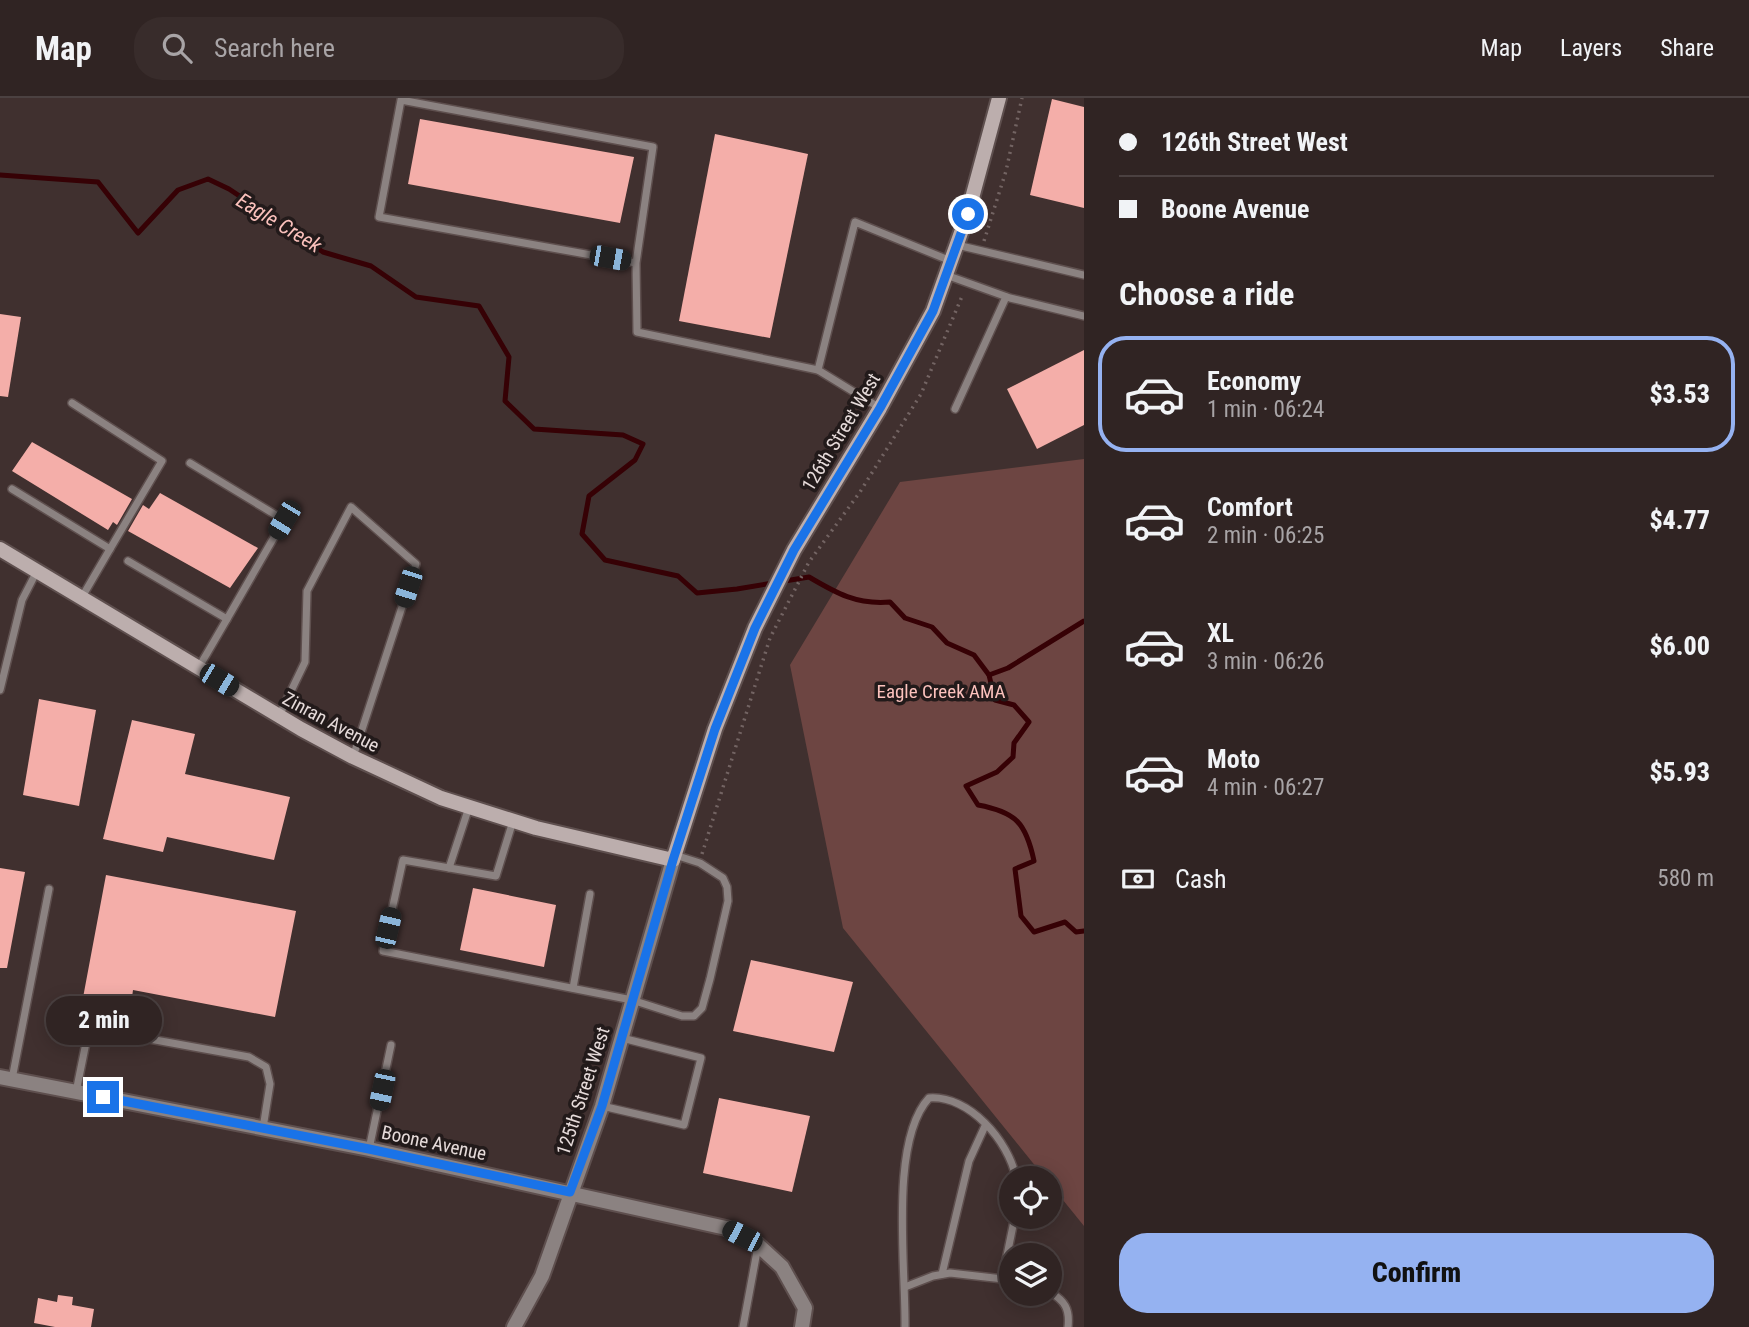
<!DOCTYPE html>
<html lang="en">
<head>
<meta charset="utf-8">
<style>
  :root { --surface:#302423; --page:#382c2b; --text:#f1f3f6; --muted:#a8a4a6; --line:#4b4141; --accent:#95b2f1 }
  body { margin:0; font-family:"Roboto Condensed",sans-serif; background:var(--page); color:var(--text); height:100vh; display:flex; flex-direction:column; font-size:26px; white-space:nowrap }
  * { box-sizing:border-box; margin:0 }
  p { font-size:23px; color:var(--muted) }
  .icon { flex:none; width:38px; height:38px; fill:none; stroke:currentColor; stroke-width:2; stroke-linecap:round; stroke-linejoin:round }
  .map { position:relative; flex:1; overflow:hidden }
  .sheet { display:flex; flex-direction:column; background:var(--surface); width:665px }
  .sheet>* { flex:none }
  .hud { display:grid; align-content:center; height:154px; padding:0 35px; background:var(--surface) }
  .fabs { position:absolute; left:999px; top:1068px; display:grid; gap:14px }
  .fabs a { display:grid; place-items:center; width:63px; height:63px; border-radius:50%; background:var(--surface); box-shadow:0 4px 18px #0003,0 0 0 2px var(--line); font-size:35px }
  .end { position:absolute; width:32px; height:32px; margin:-16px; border:9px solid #1a73e8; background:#fff; box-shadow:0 0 0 4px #fff }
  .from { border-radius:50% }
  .bubble { position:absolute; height:49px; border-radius:24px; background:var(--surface); box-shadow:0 4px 18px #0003,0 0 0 2px var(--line); font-size:23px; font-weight:800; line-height:49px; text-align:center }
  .car { position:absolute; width:21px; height:42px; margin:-21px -10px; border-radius:9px; box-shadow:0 0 5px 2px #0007; background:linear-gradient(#222 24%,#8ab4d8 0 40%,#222 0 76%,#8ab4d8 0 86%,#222 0) }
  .hud b { display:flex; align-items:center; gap:24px; height:66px; font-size:26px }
  .hud b+b { border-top:2px solid var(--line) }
  .hud i { width:18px; height:18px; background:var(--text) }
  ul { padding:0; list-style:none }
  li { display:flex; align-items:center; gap:21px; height:116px; margin:0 14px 10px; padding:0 21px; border:4px solid transparent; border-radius:28px }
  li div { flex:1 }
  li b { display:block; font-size:26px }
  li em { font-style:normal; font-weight:800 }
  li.current { border-color:var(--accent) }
  li>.icon { width:63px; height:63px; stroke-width:1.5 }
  h2 { padding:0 35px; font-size:32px; line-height:84px }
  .pay { display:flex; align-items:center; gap:18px; height:77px; padding:0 35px; font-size:26px }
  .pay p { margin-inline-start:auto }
  .cta { display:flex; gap:14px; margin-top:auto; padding:14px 35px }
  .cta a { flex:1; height:80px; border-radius:28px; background:var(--accent); color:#111; font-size:28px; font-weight:800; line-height:80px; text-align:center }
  header { display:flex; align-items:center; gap:42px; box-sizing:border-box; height:98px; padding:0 35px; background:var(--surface); border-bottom:2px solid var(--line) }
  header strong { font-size:33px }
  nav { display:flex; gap:38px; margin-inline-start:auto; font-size:24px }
  .search { width:490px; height:63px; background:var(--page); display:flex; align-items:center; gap:18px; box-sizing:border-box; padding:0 24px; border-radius:28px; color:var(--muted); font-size:26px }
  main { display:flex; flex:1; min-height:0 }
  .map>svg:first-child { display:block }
  .green { fill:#6d4542 }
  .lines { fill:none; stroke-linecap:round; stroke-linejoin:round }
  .stream { stroke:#360105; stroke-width:5 }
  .building { fill:#f4aea9 }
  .lane-casing { stroke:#5e4f4e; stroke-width:10 }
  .street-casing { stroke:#5e4f4e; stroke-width:18 }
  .secondary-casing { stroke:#5e4f4e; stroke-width:18 }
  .path { stroke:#736463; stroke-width:3.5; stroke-dasharray:2 5; stroke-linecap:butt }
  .lane { stroke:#8b8281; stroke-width:7 }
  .street { stroke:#8b8281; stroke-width:14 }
  .secondary { stroke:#bcaead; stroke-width:14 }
  .route { stroke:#1a73e8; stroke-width:9 }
  .labels { text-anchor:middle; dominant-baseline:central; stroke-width:7; stroke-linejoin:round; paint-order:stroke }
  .street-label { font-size:19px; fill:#e6dbda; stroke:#221a1a }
  .park-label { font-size:19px; fill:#fcc2bd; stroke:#221a1a }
  .water-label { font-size:21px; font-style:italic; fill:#fbc1bc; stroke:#221a1a }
</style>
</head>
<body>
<header>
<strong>Map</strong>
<div class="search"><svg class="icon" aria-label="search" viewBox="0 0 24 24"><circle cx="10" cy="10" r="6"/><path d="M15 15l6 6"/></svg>Search here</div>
<nav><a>Map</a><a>Layers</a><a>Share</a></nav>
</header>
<main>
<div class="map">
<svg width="1084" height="1229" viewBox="0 0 1084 1229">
  <rect width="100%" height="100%" fill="#40302f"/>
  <path class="green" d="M1084,361V1128L1050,1086V1080H1045L843,830L790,567L900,384Z"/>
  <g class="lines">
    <g class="stream">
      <path d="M0,77L98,84L138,135L178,92L208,81L229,91L323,154L371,168L416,199L479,208L509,259L505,303L534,331L623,337L643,346L635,362L589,398L582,436L605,462L678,478L697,495L737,491L809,479C836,495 857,507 890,504L905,520L932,529L947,545L974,557L989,577L995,602L1014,607L1029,624L1014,645L1013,659L997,674L966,688L978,707C1016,714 1026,725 1034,763L1015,771L1021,818L1034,834L1065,824L1076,834L1084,833"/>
      <path d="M989,577L1008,570L1084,523"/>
    </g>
  </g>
  <g class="building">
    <path d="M1052,1L1084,9V110L1030,97Z"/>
    <path d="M420,21L634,59L620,125L408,86Z"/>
    <path d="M715,36L808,56L770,240L679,223Z"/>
    <path d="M0,216L21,219L8,299L0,298Z"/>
    <path d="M1084,252V327L1037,351L1007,291Z"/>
    <path d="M32,344L132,401L117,427L113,424L108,432L12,373Z"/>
    <path d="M160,395L258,450L230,490L128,433L143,407L149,411Z"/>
    <path d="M39,601L96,612L79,708L23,697Z"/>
    <path d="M132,622L195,636L185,676L290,699L274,762L167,739L163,754L103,741Z"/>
    <path d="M0,770L25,774L7,870H0Z"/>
    <path d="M106,777L296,813L275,919L133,892L130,914L82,905Z"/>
    <path d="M473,790L556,807L544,869L460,852Z"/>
    <path d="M751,862L853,884L834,954L733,933Z"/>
    <path d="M719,1000L810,1018L792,1094L703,1075Z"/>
    <path d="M58,1197L73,1199L72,1207L94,1211L91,1229H55L34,1225L38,1200L57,1204Z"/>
  </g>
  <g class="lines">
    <defs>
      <g id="lane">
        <path d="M957,147L1084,177"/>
        <path d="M636,165L653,49L401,2L379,119L636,165L637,234L818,272L880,310"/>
        <path d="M946,177L1010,200L1084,218"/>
        <path d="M818,272L855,124L951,163"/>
        <path d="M72,305L162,363L110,451"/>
        <path d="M955,311L1006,199"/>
        <path d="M190,365L284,422L227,521"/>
        <path d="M12,391L110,451L82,499"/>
        <path d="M128,463L227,521L199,569"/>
        <path d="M0,592L22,502L37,473"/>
        <path d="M279,618L305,564L307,493L351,409L416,466L353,659"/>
        <path d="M513,723L496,778L403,762L383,853L632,902L682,918H694L702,910L710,881L728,803L727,789L723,780L700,765L675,757"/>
        <path d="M449,770L469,709"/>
        <path d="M573,890L590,796"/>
        <path d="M12,981L49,791"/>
        <path d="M76,994L89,930L249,959L266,969L270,986L263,1030"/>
        <path d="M602,1008L684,1027L701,960L622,940"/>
        <path d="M369,1051L391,947"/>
        <path d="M942,1176L969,1063L985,1028"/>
        <path d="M1012,1177L1005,1167L1015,1118"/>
        <path d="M905,1189L933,1178L950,1175L1012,1182"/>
        <path d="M1050,1194C1065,1203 1070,1211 1068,1229"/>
        <path d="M743,1229L758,1148"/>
        <path d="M905,1229C906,1171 889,1043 929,1000C969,997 1009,1043 1016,1080"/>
      </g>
      <g id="street">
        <path d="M0,979L369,1051L726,1130L758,1147L782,1169L805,1210L802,1229"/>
        <path d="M514,1229L542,1178L602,1008L673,762"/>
      </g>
      <path id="secondary" d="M0,451L301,631L353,659L441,700L536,730L673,762L715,631L755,530L794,452L880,310L933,213L968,115L999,0"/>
    </defs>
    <use href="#lane" class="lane-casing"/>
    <use href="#street" class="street-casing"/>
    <use href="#secondary" class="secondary-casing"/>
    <g class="path">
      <path d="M984,143L1006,73L1022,0"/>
      <path d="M702,756L770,540L809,464L860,394L921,296L963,196"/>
    </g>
    <use href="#lane" class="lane"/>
    <use href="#street" class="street"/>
    <use href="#secondary" class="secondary"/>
  </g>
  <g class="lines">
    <path class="route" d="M103,999L369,1051L570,1094L602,1008L673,762L715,631L755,530L794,452L880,310L933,213L968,116"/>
  </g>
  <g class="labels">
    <g class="street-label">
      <text transform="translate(841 334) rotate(-59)">126th Street West</text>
      <text transform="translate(331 624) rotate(28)">Zinran Avenue</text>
      <text transform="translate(583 993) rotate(-72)">125th Street West</text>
      <text transform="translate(434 1045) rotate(12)">Boone Avenue</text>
    </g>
    <g class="park-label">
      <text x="941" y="593">Eagle Creek AMA</text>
    </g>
    <g class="water-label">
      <text transform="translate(279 125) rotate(31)">Eagle Creek</text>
    </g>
  </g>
</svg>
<div class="fabs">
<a><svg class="icon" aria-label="locate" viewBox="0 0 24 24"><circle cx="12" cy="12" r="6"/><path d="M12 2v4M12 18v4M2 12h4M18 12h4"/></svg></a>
<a><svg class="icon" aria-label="layers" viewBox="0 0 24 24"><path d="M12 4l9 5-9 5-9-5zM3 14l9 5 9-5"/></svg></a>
</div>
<i class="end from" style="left:968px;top:116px"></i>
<i class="end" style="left:103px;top:999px"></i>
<div class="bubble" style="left:46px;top:898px;width:116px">2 min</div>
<i class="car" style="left:610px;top:160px;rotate:100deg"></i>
<i class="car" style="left:284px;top:422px;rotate:211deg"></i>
<i class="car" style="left:408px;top:489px;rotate:198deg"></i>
<i class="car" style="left:219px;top:582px;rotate:121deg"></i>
<i class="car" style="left:388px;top:830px;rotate:13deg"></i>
<i class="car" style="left:382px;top:992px;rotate:192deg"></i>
<i class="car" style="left:742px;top:1138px;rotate:297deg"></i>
</div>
<section class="sheet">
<div class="hud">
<b><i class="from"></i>126th Street West</b>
<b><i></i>Boone Avenue</b>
</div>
<h2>Choose a ride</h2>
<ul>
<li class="current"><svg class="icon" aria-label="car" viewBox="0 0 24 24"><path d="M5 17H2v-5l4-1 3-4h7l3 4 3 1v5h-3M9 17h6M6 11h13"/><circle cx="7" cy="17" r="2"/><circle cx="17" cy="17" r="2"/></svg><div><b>Economy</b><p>1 min · 06:24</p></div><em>$3.53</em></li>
<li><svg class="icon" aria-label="car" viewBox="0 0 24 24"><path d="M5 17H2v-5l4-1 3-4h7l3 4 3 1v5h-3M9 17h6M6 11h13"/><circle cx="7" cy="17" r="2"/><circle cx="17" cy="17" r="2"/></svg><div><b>Comfort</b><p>2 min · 06:25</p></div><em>$4.77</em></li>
<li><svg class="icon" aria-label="car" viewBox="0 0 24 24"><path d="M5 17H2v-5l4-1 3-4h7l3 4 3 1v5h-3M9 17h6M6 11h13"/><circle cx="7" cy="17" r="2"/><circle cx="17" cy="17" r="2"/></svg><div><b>XL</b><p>3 min · 06:26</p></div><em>$6.00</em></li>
<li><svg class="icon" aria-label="car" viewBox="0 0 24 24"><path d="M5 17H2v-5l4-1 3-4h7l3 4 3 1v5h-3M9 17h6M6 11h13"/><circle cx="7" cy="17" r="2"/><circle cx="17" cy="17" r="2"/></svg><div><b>Moto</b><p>4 min · 06:27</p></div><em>$5.93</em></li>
</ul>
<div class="pay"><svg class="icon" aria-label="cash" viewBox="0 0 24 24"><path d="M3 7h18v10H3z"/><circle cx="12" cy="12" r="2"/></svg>Cash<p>580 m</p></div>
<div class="cta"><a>Confirm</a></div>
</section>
</main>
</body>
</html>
